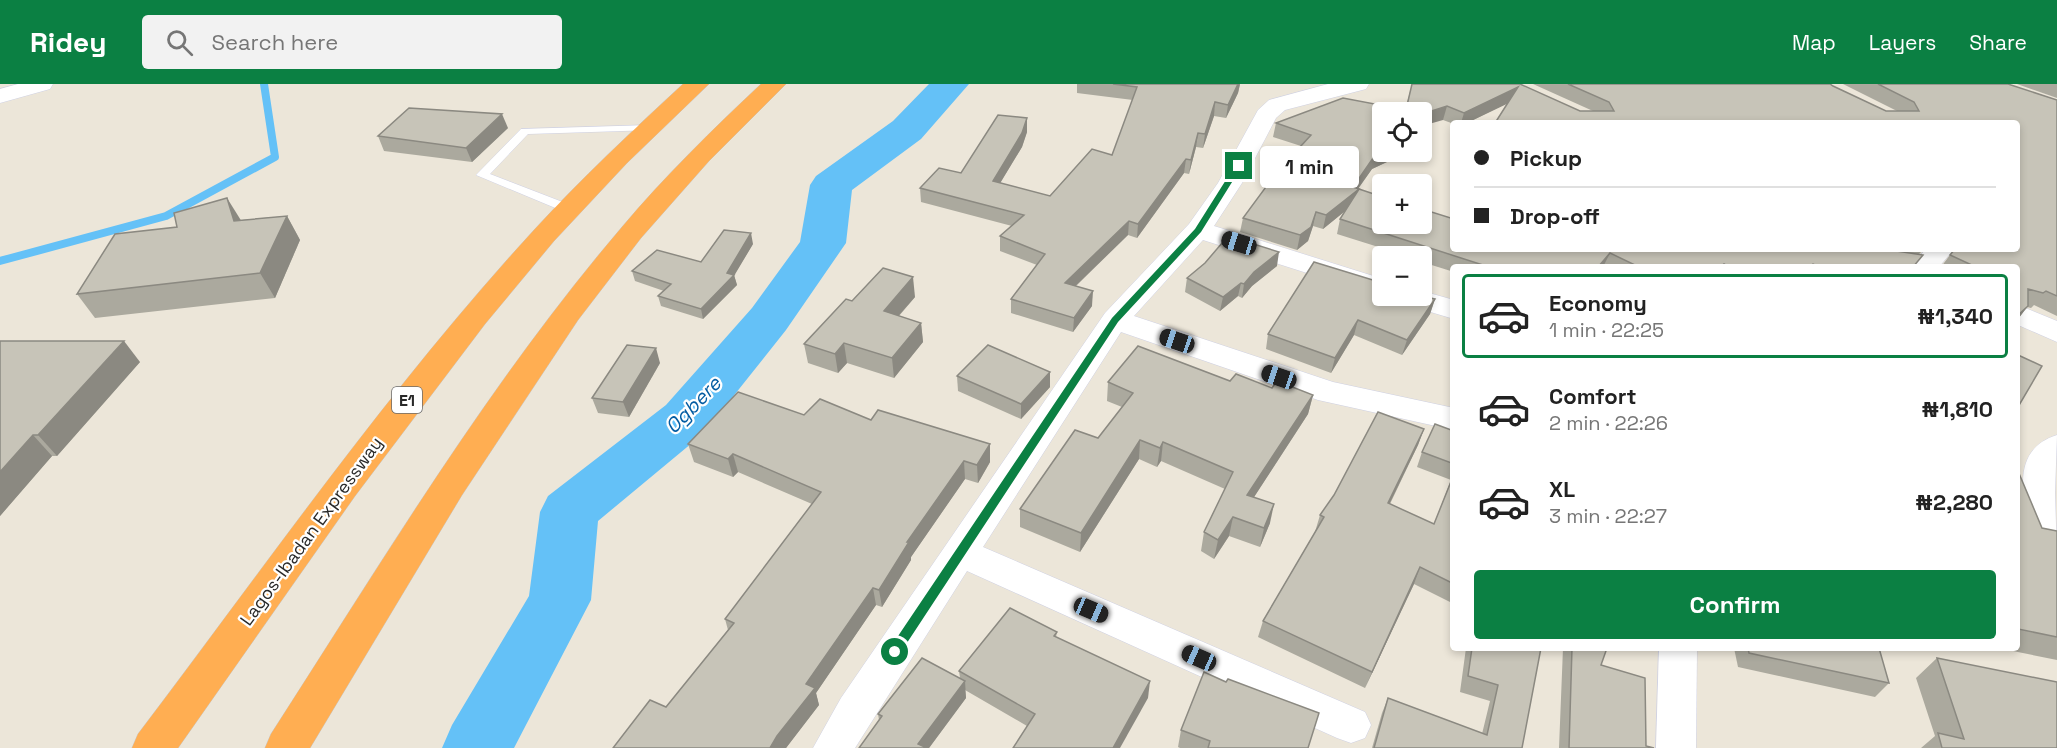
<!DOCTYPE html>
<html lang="en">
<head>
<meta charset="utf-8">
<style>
  :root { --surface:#fff; --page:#f2f2f2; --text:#222; --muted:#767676; --line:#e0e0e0; --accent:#0b8043 }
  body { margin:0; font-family:"Space Grotesk",sans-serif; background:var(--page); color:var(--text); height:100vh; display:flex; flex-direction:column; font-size:22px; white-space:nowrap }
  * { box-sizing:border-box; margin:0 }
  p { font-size:20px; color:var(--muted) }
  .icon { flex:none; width:33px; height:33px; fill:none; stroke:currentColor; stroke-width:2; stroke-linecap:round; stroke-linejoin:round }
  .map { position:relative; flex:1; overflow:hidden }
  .panel { position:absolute; left:1450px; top:180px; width:570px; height:387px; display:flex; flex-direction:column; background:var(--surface); border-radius:6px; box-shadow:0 3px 9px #0003 }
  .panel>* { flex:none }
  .hud { position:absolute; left:1450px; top:36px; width:570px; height:132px; border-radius:6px; box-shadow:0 3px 9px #0003; display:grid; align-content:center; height:132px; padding:0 24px; background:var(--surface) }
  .fabs { position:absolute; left:1372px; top:18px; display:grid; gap:12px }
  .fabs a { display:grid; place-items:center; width:60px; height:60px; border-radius:6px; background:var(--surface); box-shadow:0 3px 9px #0003; font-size:30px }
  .end { position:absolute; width:27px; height:27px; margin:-14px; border:8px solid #0b8043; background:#fff; box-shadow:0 0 0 3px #fff }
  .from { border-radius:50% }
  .bubble { position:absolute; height:42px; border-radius:6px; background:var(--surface); box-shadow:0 3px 9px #0003; font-size:20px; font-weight:800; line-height:42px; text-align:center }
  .car { position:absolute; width:18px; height:36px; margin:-18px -9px; border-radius:8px; box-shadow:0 0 4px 2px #0007; background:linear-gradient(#222 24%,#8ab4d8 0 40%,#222 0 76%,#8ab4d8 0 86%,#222 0) }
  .hud b { display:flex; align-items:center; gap:21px; height:57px; font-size:22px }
  .hud b+b { border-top:2px solid var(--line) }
  .hud i { width:15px; height:15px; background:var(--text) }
  ul { padding:10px 0 0; list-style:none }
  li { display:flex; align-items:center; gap:18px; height:84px; margin:0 12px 9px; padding:0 12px; border:3px solid transparent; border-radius:6px }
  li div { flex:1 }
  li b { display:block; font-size:22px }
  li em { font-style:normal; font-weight:800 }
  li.selected { border-color:var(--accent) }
  li>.icon { width:54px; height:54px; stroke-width:1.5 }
  .action { display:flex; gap:12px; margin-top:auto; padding:12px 24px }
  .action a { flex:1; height:69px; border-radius:6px; background:var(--accent); color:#fff; font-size:24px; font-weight:800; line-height:69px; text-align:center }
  header { display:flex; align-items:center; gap:36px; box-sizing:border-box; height:84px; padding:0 30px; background:var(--accent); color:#fff }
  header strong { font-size:28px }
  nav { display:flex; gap:33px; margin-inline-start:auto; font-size:21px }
  .search { width:420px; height:54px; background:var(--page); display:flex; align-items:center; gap:15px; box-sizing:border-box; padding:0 21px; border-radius:6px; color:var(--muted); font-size:22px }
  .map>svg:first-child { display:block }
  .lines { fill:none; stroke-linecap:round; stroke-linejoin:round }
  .stream { stroke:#64c1f7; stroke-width:8 }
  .river { fill:#64c1f7; fill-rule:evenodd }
  .service-casing { stroke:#cfd1e3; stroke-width:1 }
  .minor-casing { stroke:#cfd1e3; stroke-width:1 }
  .motorway-casing { stroke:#c7c7c7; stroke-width:1 }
  .service { fill:#fff; fill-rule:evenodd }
  .minor { fill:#fff; fill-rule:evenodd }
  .motorway { fill:#ffae52; fill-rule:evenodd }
  .wall { fill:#aba99e }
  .shaded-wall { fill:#8b8981 }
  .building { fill:#c7c4b8; stroke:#8b8981; stroke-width:1.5 }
  .route { fill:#0b8043 }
  .labels { text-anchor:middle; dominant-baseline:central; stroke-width:4.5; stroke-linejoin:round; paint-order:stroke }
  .shield { fill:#fff; stroke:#696969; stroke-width:1.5 }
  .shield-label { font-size:16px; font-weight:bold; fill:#292929 }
  .street-label { font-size:18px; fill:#292929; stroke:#fff }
  .water-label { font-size:20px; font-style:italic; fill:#045ca2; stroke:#fff }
</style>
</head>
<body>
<header>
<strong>Ridey</strong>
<div class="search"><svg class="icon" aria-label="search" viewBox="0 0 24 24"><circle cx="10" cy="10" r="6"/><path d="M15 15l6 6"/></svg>Search here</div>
<nav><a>Map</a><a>Layers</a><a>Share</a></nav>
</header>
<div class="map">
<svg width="2057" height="664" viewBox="0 0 2057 664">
  <rect width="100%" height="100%" fill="#ece6d9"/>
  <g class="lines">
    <path class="stream" d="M0,177L166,132L275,73L264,0"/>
    <path class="river" d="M929,0H969L921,55L852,106L846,159L786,246L704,349L598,437L591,516L514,664H442L452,641L529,512L540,428L548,412L666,321L752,224L800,158L810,101L816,92L893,37Z"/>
    <defs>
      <path id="service" d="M650,41L654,42V46L528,50L490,90L573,122V128H565L476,91L521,45Z"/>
      <g id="minor">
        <path d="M18,0H53L50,5L0,19V5Z"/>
        <path d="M1328,0H1369L1366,5L1285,26L1276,34L1242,99L1214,142L1383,195V212H1388L1373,210L1203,156L1134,232L1333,298L1454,324V346L1318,316L1121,248L983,463L1365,628L1371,641L1365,654L1351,659L1337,654L967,487L855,664H813L841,614L1105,229L1189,140L1218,99L1258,26L1269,16Z"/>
        <path d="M1926,165H1954L1939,183H1910Z"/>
        <path d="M1422,207L1454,216V235L1397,218L1393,212H1422Z"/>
        <path d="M2018,221L2057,237V258L2018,241Z"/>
        <path d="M2057,351L2055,409L2057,473L2045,469C2026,433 2002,368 2057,351Z"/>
        <path d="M1659,564H1697L1696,664H1656Z"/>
      </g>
      <g id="motorway">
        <path d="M683,0H709L627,79L554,157L485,240L355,412L178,664H132L138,650C267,480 389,304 534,146C581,95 632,47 683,0Z"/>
        <path d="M761,0H786L709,77L641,154L578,236L462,411L310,664H265L271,650C382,478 488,300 622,143C665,92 712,46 761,0Z"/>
      </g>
    </defs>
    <use href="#service" class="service-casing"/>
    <use href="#minor" class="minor-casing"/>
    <use href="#motorway" class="motorway-casing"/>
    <use href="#service" class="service"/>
    <use href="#minor" class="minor"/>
    <use href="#motorway" class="motorway"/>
  </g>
  <g class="wall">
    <path d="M1077,0H1240L1238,9L1226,34L1214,32L1203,64L1196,63L1189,90L1184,89L1137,154L1128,151L1076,202L1092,222L1073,248L1011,229V215L1037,181L1000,167V152L1012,142L921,118L920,104L961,89L1027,34V48L1022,63L1000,99L1050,112L1112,71L1133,16L1077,9Z"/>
    <path d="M1412,0L1580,27H1593L1533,0H1830L1833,2L1886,27H1897L1843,0H2008L2057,16V232L2034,221L2031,224L2027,223L2018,235V183H1941L1950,171L2018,165V39H1495L1507,19L1467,39H1454V40L1443,36L1383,28V68H1405L1404,70L1372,85L1358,105L1454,165L1909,169L1899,165H1924L1918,171L1915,183H1454V188L1422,178V172H1407L1337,150L1340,135L1345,127L1323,145L1313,142L1308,157L1297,166L1240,148L1243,134L1301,62L1273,53L1276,39L1405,26Z"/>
    <path d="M2017,0H2057V14Z"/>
    <path d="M508,44L472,78L384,67L378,52Z"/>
    <path d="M287,132L300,156L275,214L95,234L77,210L241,136Z"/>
    <path d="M753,160L734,191L737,201L703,235L661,222L658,212L664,207L635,197L632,187L701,178Z"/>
    <path d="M1277,182L1252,202L1242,214L1238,212L1220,227L1185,208L1187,194Z"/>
    <path d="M1383,212L1435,215L1430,230L1402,271L1354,251L1331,289L1266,265L1268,250Z"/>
    <path d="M915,213L899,232L921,239L923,258L894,294L847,279L838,289L808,279L804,260L852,217Z"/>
    <path d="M0,257L140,278L57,372H52L0,432Z"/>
    <path d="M660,279L629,333L598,329L592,314Z"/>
    <path d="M957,292L1050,303L1021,335L958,307Z"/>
    <path d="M1230,297L1313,311L1308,330L1254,413L1270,439L1260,463L1229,452L1214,475L1201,467L1204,448L1225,405L1161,377L1157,383L1139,375L1080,468L1020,443V425L1098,354L1122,323L1107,317L1108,298Z"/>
    <path d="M804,331L871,336L990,360V378L978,399L965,395L911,473V476L882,523L876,521L816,609L819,621L786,664H613L666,623L728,546L725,535L812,420L738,388L733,393L694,378L688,360Z"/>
    <path d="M1424,345L1418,361L1390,420L1434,440L1451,396L1417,383L1422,368L1454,347V520L1414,500L1365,604L1258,553L1263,537L1315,448L1320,431Z"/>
    <path d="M2018,387L2042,444L2057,447V576L1998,564H2018Z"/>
    <path d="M1057,548L1056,553L1148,614L1027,642L965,606L966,614L929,664H859L879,636L878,630L960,594L959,587Z"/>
    <path d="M1466,564H1541L1522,664H1372L1382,629L1388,614L1482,650L1490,617L1460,608Z"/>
    <path d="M1563,564H1607L1601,581L1646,662L1654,664H1559Z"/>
    <path d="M1734,564H1879L1889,599L1875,613L1738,583Z"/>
    <path d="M1937,574L2057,664H1921L1935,652L1916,594Z"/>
    <path d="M1181,646L1308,664H1180L1178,663Z"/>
  </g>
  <g class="shaded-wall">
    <path d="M1238,0H1240L1238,9L1226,34L1228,21Z"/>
    <path d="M1518,3L1513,17L1467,39H1461L1464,29Z"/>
    <path d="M1215,18L1214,32L1203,64L1205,50Z"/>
    <path d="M1447,22L1443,36L1422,42V30Z"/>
    <path d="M502,30L508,44L472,78L466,64Z"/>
    <path d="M1027,34V48L1022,63L993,111V97Z"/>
    <path d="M1198,49L1196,63L1189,90L1191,76Z"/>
    <path d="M1383,68H1405L1404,70L1372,85L1357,106L1359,105L1355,119L1323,145L1326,131L1353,103L1375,71Z"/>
    <path d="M1186,75L1184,89L1137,154L1138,140Z"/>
    <path d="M227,114L242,138L234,137Z"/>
    <path d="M1316,128L1313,142L1308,157L1297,166L1300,151Z"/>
    <path d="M287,132L300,156L275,214L260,189Z"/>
    <path d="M1129,137L1128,151L1064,213L1065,199Z"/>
    <path d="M751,149L753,160L734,192V191L737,201L703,235L701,225L727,189Z"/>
    <path d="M1279,168L1277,182L1252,202L1242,214L1244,200L1254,188Z"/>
    <path d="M1610,169L1603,183H1598Z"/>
    <path d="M913,193L915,213L886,246L884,227Z"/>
    <path d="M1241,199L1238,212L1220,227L1223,213Z"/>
    <path d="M1093,207L1092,222L1073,248L1074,234Z"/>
    <path d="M1435,215L1430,230L1402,271L1407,256Z"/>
    <path d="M2028,222L2018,235V231Z"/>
    <path d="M1358,236L1354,251L1331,289L1335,274Z"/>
    <path d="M921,239L923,258L894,294L892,274Z"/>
    <path d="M124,257L140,278L57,372L38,351Z"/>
    <path d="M844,259L847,279L838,289L835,270Z"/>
    <path d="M656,264L660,279L629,333L623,318Z"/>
    <path d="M1050,288V303L1021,335V320Z"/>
    <path d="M1313,311L1308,330L1243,430L1247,411Z"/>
    <path d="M1424,345L1418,361L1382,435L1388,419Z"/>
    <path d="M33,351L52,372L0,432V388Z"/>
    <path d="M1140,356L1139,375L1080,468L1081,449Z"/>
    <path d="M1163,358L1161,377L1157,383L1160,364Z"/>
    <path d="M990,360V378L978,399L977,381Z"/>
    <path d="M733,370L738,388L733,393L728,375Z"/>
    <path d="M964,377L965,395L911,473V476L882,523L879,506L907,458Z"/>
    <path d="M1274,420L1270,439L1260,463L1264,444Z"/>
    <path d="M1233,433L1229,452L1214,475L1218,456Z"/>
    <path d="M1420,483L1414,500L1365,604L1372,588Z"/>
    <path d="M873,504L876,521L816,609L819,621L786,664H770L806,600Z"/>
    <path d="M965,597L966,614L929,664H918V660Z"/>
    <path d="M1150,597L1148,614L1120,664H1113Z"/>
  </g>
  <g class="building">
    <path d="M1113,0H1238L1228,21L1215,18L1205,50L1198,49L1191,76L1186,75L1138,140L1129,137L1065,199L1093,207L1074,234L1011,215L1045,170L1000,152L1024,131L920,104L939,84L961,89L998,31L1027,34L1022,49L993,97L1050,112L1092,65L1112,71L1137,3Z"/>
    <path d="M1412,0H1520L1580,27H1614L1609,18L1568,0H1830L1833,2L1886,27H1919L1914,18L1878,0H2008L2057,16V212L2046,207L2043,209L2028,205V222L2018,231V183H1976L1950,171L1955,165H2018V39H1495L1518,3L1464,29L1447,22L1422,30V28H1383V68L1375,71L1353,103L1359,105L1326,131L1316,128L1311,143L1300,151L1243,134L1277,88L1311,51L1276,39L1343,14L1406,26Z"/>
    <path d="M409,24L502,30L466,64L378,52Z"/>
    <path d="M1359,105L1383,113V140H1422V125L1454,135V165H1883L1923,171L1913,183H1820L1813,180L1809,183H1729L1724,180L1720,183H1639L1610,169L1598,183H1489L1340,135Z"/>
    <path d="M227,114L234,137L287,132L260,189L77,210L115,150L177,143L174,129Z"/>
    <path d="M724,146L751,149L727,189L734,191L701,225L658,212L671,200L632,187L657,166L701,178Z"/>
    <path d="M1228,152L1279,168L1254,188L1244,200L1241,199L1223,213L1187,194L1205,179Z"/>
    <path d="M1314,178L1376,197H1383V212H1422L1435,215L1407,256L1358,236L1335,274L1268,250Z"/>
    <path d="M883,184L913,193L884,227L921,239L892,274L844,259L835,270L804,260L846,215L852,217Z"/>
    <path d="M0,257H124L38,351H33L0,388Z"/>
    <path d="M627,261L656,264L623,318L592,314Z"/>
    <path d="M988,261L1050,288L1021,320L957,292Z"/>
    <path d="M1138,262L1230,297L1236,290L1272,304L1277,297L1313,311L1247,411L1274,420L1264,444L1233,433L1218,456L1204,448L1233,388L1163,358L1160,364L1140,356L1081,449L1020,425L1075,346L1098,354L1133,309L1108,298Z"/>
    <path d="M2018,271L2042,282L2018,323Z"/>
    <path d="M738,308L804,331L820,315L871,336L878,326L990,360L977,381L964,377L907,458H909L879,506L873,504L806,600L815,604L777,652L770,664H613L650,616L666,623L734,539L725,535L821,408L733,370L728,375L688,360Z"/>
    <path d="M1378,328L1424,345L1388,419L1434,440L1454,390V500L1420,483L1372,588L1263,537L1324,433L1320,431L1334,411Z"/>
    <path d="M1435,340L1454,347V380L1422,368Z"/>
    <path d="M2018,387L2042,444L2057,447V553L2018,545Z"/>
    <path d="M1010,524L1057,548L1054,552L1150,597L1113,664H1013L1035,630L959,587Z"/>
    <path d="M1472,564H1541L1522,664H1374L1388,614L1487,651L1498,601L1468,592Z"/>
    <path d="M1572,564H1607L1601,581L1645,594L1646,662L1654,664H1569Z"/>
    <path d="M1748,564H1879L1889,599L1749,569Z"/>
    <path d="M922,574L965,597L918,660L927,664H859L882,632L878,630Z"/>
    <path d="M1937,574L2057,598V664H1942L1938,649L1964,655Z"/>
    <path d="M1204,588L1226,598L1228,595L1319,629L1308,664H1208L1210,657L1181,646Z"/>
  </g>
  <path class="route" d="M1236,80L1242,82L1201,148L1118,238L899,571H890V564L1112,234L1195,145Z"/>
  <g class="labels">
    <rect class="shield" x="392" y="303" width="30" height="26" rx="4.5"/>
    <g class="shield-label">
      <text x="407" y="316">E1</text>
    </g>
    <g class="street-label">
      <text transform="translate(311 447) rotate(-54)">Lagos-Ibadan Expressway</text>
    </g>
    <g class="water-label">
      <text transform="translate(693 321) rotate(-46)">Ogbere</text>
    </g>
  </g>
</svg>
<div class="fabs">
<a><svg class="icon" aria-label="locate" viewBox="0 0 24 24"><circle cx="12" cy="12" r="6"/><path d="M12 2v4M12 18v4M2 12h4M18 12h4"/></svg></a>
<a>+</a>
<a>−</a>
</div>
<i class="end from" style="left:895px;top:568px"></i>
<i class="end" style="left:1239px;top:82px"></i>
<div class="bubble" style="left:1260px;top:62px;width:99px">1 min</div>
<i class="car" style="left:1239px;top:159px;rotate:287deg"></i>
<i class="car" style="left:1177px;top:257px;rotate:289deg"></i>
<i class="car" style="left:1279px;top:293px;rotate:289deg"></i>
<i class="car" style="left:1091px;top:526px;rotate:113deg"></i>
<i class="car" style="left:1199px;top:574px;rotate:294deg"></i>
<div class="hud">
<b><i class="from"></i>Pickup</b>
<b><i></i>Drop-off</b>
</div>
<section class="panel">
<ul>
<li class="selected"><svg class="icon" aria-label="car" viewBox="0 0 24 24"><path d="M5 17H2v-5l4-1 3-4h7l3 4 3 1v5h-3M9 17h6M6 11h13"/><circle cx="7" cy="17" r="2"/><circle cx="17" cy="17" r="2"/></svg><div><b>Economy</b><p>1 min · 22:25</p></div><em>₦1,340</em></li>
<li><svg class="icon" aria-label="car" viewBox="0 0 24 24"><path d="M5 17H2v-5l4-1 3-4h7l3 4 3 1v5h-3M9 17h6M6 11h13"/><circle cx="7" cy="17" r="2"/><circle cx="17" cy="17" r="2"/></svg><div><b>Comfort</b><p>2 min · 22:26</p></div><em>₦1,810</em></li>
<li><svg class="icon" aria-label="car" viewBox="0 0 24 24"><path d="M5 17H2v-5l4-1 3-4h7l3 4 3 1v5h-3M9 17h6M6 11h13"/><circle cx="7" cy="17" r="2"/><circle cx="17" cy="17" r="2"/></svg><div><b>XL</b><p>3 min · 22:27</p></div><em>₦2,280</em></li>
</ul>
<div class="action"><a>Confirm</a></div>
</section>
</div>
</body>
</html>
